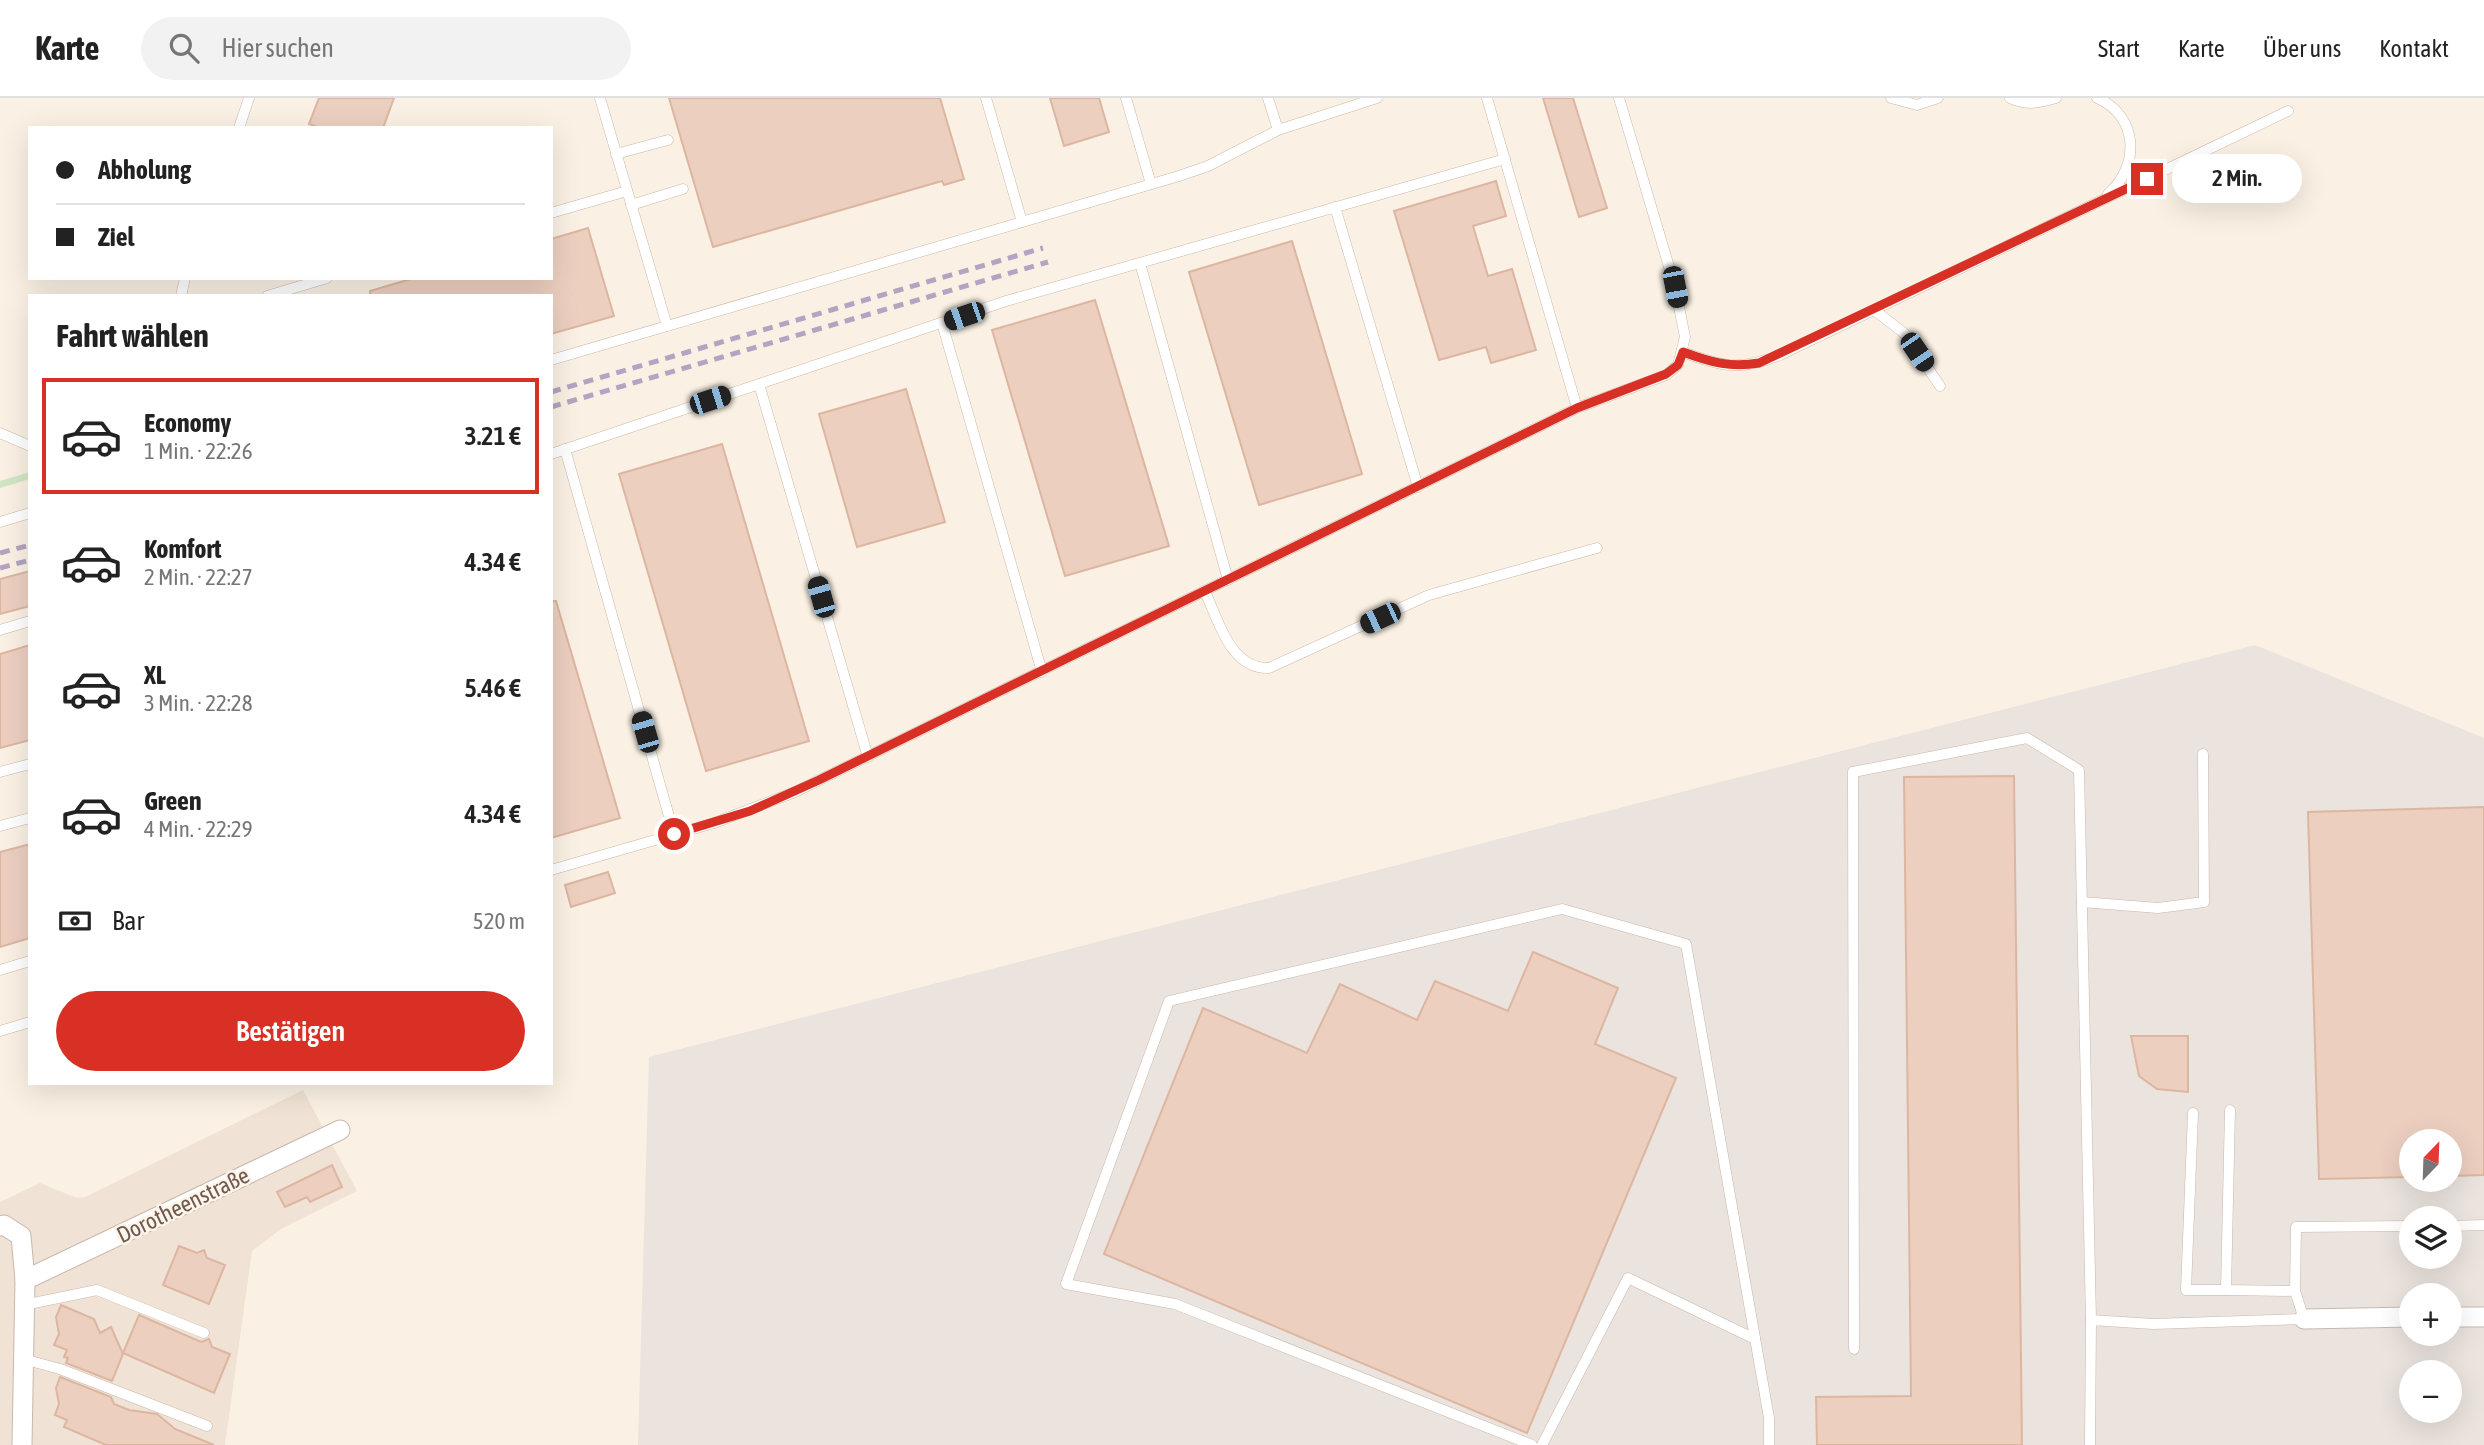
<!DOCTYPE html>
<html lang="de">
<head>
<meta charset="utf-8">
<style>
  :root { --surface:#fff; --page:#f2f2f2; --text:#222; --muted:#767676; --line:#e0e0e0; --accent:#d93025 }
  body { margin:0; font-family:"Asap Condensed",sans-serif; background:var(--page); color:var(--text); height:100vh; display:flex; flex-direction:column; font-size:26px; white-space:nowrap }
  * { box-sizing:border-box; margin:0 }
  p { font-size:23px; color:var(--muted) }
  .icon { flex:none; width:38px; height:38px; fill:none; stroke:currentColor; stroke-width:2; stroke-linecap:round; stroke-linejoin:round }
  .map { position:relative; flex:1; overflow:hidden }
  .sheet { position:absolute; left:28px; top:196px; width:525px; height:791px; display:flex; flex-direction:column; background:var(--surface); border-radius:0px; box-shadow:0 7px 28px #0002 }
  .sheet>* { flex:none }
  .banner { position:absolute; left:28px; top:28px; width:525px; height:154px; border-radius:0px; box-shadow:0 7px 28px #0002; display:grid; align-content:center; height:154px; padding:0 28px; background:var(--surface) }
  .needle { width:46px; rotate:23deg }
  .controls { position:absolute; left:2399px; top:1031px; display:grid; gap:14px }
  .controls a { display:grid; place-items:center; width:63px; height:63px; border-radius:50%; background:var(--surface); box-shadow:0 7px 28px #0002; font-size:35px }
  .end { position:absolute; width:32px; height:32px; margin:-16px; border:9px solid #d93025; background:#fff; box-shadow:0 0 0 4px #fff }
  .from { border-radius:50% }
  .bubble { position:absolute; height:49px; border-radius:24px; background:var(--surface); box-shadow:0 7px 28px #0002; font-size:23px; font-weight:600; line-height:49px; text-align:center }
  .car { position:absolute; width:21px; height:42px; margin:-21px -10px; border-radius:9px; box-shadow:0 0 5px 2px #0007; background:linear-gradient(#222 24%,#8ab4d8 0 40%,#222 0 76%,#8ab4d8 0 86%,#222 0) }
  .banner b { display:flex; align-items:center; gap:24px; height:66px; font-size:26px }
  .banner b+b { border-top:2px solid var(--line) }
  .banner i { width:18px; height:18px; background:var(--text) }
  ul { padding:0; list-style:none }
  li { display:flex; align-items:center; gap:21px; height:116px; margin:0 14px 10px; padding:0 14px; border:4px solid transparent; border-radius:0px }
  li div { flex:1 }
  li b { display:block; font-size:26px }
  li em { font-style:normal; font-weight:600 }
  li.on { border-color:var(--accent) }
  li>.icon { width:63px; height:63px; stroke-width:1.5 }
  h2 { padding:0 28px; font-size:32px; line-height:84px }
  .pay { display:flex; align-items:center; gap:18px; height:77px; padding:0 28px; font-size:26px }
  .pay p { margin-inline-start:auto }
  .cta { display:flex; gap:14px; margin-top:auto; padding:14px 28px }
  .cta a { flex:1; height:80px; border-radius:42px; background:var(--accent); color:#fff; font-size:28px; font-weight:600; line-height:80px; text-align:center }
  header { display:flex; align-items:center; gap:42px; box-sizing:border-box; height:98px; padding:0 35px; background:var(--surface); border-bottom:2px solid var(--line) }
  header strong { font-size:33px }
  nav { display:flex; gap:38px; margin-inline-start:auto; font-size:24px }
  .search { width:490px; height:63px; background:var(--page); display:flex; align-items:center; gap:18px; box-sizing:border-box; padding:0 24px; border-radius:38px; color:var(--muted); font-size:26px }
  .map>svg:first-child { display:block }
  .residential { fill:#f0e2d4 }
  .industrial { fill:#eae3de; fill-rule:evenodd }
  .green { fill:#d3e6c4 }
  .building { fill:#eccfbf; stroke:#ddb6a1; stroke-width:2 }
  .lines { fill:none; stroke-linecap:round; stroke-linejoin:round }
  .service-casing { stroke:#c9b8ac; stroke-width:11 }
  .minor-casing { stroke:#c9b8ac; stroke-width:21 }
  .service { stroke:#fff; stroke-width:10 }
  .minor { stroke:#fff; stroke-width:19 }
  .rail { stroke:#b3a4c2; stroke-width:5; stroke-dasharray:10 7; stroke-linecap:butt }
  .route { stroke:#d93025; stroke-width:9 }
  .labels { text-anchor:middle; dominant-baseline:central; stroke-width:5; stroke-linejoin:round; paint-order:stroke }
  .street-label { font-size:23px; fill:#6f584d; stroke:#fdf5ea }
</style>
</head>
<body>
<header>
<strong>Karte</strong>
<div class="search"><svg class="icon" aria-label="search" viewBox="0 0 24 24"><circle cx="10" cy="10" r="6"/><path d="M15 15l6 6"/></svg>Hier suchen</div>
<nav><a>Start</a><a>Karte</a><a>Über uns</a><a>Kontakt</a></nav>
</header>
<div class="map">
<svg width="2484" height="1347" viewBox="0 0 2484 1347">
  <rect width="100%" height="100%" fill="#faf1e4"/>
  <path class="residential" d="M303,992L357,1093L281,1131L252,1153L225,1347H0V1104L40,1085L77,1100L85,1099Z"/>
  <path class="industrial" d="M2255,547L2484,640V1347H638L649,959ZM2412,1043H2450V1082H2412ZM2412,1120H2450V1158H2412ZM2412,1197H2450V1236H2412ZM2412,1274H2450V1312H2412Z"/>
  <path class="green" d="M30,374V381L0,390V383Z"/>
  <g class="building">
    <path d="M319,0H394L383,30H320L309,26Z"/>
    <path d="M669,0H940L964,81L944,87L942,83L713,149Z"/>
    <path d="M1050,0H1099L1109,34L1064,48Z"/>
    <path d="M1543,0H1573L1607,110L1579,119Z"/>
    <path d="M1496,83L1506,118L1473,128L1488,178L1512,171L1536,252L1491,265L1486,249L1439,262L1394,113Z"/>
    <path d="M588,130L614,218L551,236V198H370V193L414,180H551V141Z"/>
    <path d="M1292,143L1362,376L1259,407L1189,174Z"/>
    <path d="M1095,202L1169,448L1065,478L992,232Z"/>
    <path d="M906,291L945,424L857,449L819,316Z"/>
    <path d="M722,346L809,643L706,673L619,376Z"/>
    <path d="M30,473V508L0,516V481Z"/>
    <path d="M551,503H556L620,720L551,740Z"/>
    <path d="M30,547V642L0,650V556Z"/>
    <path d="M2014,678L2022,1347H1817L1816,1299L1911,1298L1904,679Z"/>
    <path d="M2484,709V1077L2450,1078V1043H2412V1079L2319,1081L2308,714Z"/>
    <path d="M30,746V840L0,849V754Z"/>
    <path d="M608,774L615,795L571,809L565,787Z"/>
    <path d="M1533,854L1618,890L1595,946L1676,980L1527,1335L1104,1156L1203,910L1307,955L1340,886L1417,922L1435,883L1508,913Z"/>
    <path d="M2131,938H2188V994L2157,991L2139,978Z"/>
    <path d="M332,1067L342,1089L310,1104L307,1099L285,1109L277,1094Z"/>
    <path d="M179,1148L197,1155L204,1152L207,1160L225,1167L209,1206L163,1187Z"/>
    <path d="M61,1207L94,1221L100,1235L111,1229L123,1256L112,1283L66,1265L68,1260L64,1259L67,1252L54,1247L59,1236L56,1219Z"/>
    <path d="M139,1217L201,1244L209,1241L212,1249L230,1256L214,1295L123,1255Z"/>
    <path d="M60,1279L111,1299L114,1306L129,1312L157,1316L175,1331L214,1347H106L64,1329L67,1322L55,1317L59,1306L56,1290Z"/>
  </g>
  <g class="lines">
    <defs>
      <g id="service">
        <path d="M600,0L667,228"/>
        <path d="M986,0L1022,124"/>
        <path d="M1126,0L1151,86"/>
        <path d="M1268,0L1278,32"/>
        <path d="M1487,0L1577,310"/>
        <path d="M1891,0L1917,7L1938,0"/>
        <path d="M2010,0C2027,8 2039,5 2056,0"/>
        <path d="M2097,0C2139,18 2140,68 2108,96"/>
        <path d="M239,30L249,0"/>
        <path d="M616,56L668,42"/>
        <path d="M631,107L683,91"/>
        <path d="M1335,109L1418,389"/>
        <path d="M551,115L627,93"/>
        <path d="M1140,165L1228,482"/>
        <path d="M181,198L185,180"/>
        <path d="M267,198L327,180"/>
        <path d="M1874,212L1904,235L1940,288"/>
        <path d="M942,225L1042,574"/>
        <path d="M1683,254C1722,269 1740,273 1780,257L2288,13"/>
        <path d="M551,262L1179,78L1208,68L1278,32L1377,0"/>
        <path d="M759,286L868,659"/>
        <path d="M0,335L30,348"/>
        <path d="M565,351L674,736"/>
        <path d="M551,356L1006,203L1505,61"/>
        <path d="M0,424L30,415"/>
        <path d="M1205,494C1219,523 1230,571 1269,570L1429,497L1597,450"/>
        <path d="M0,532L30,523"/>
        <path d="M0,674L30,666"/>
        <path d="M0,728L30,720"/>
        <path d="M551,772L714,725L795,694L1577,310L1666,277L1678,267L1685,239L1675,189L1619,0"/>
        <path d="M2082,804L2158,810L2204,804L2203,656"/>
        <path d="M0,872L30,863"/>
        <path d="M0,933L30,924"/>
        <path d="M2193,1015L2186,1192H2226"/>
        <path d="M2450,1128L2484,1127"/>
        <path d="M2295,1193L2296,1129L2412,1128"/>
        <path d="M24,1207L97,1192L204,1235"/>
        <path d="M1854,1251L1853,674L2027,640L2079,672L2091,1222"/>
        <path d="M23,1261L60,1271L207,1328"/>
        <path d="M1532,1347L1175,1206L1066,1186L1169,903L1562,811L1686,846L1769,1320V1347"/>
        <path d="M1542,1347L1628,1180L1755,1241"/>
        <path d="M2090,1347L2091,1222L2153,1226L2304,1221L2295,1193L2226,1192L2230,1012"/>
      </g>
      <g id="minor">
        <path d="M0,1128L4,1127L21,1138L25,1182L22,1347"/>
        <path d="M25,1182L340,1032"/>
        <path d="M2450,1219H2484"/>
        <path d="M2304,1221L2412,1219"/>
      </g>
    </defs>
    <use href="#service" class="service-casing"/>
    <use href="#minor" class="minor-casing"/>
    <use href="#service" class="service"/>
    <use href="#minor" class="minor"/>
    <g class="rail">
      <path d="M551,294L1043,150"/>
      <path d="M551,309L1048,164"/>
      <path d="M0,455L30,447"/>
      <path d="M0,470L30,462"/>
    </g>
  </g>
  <g class="lines">
    <path class="route" d="M674,736L750,713L819,682L1577,310L1666,276L1678,267L1683,254C1710,264 1730,270 1759,265L2147,81"/>
  </g>
  <g class="labels">
    <g class="street-label">
      <text transform="translate(183 1107) rotate(-26)">Dorotheenstraße</text>
    </g>
  </g>
</svg>
<div class="controls">
<a><svg class="needle" viewBox="-14 -14 28 28"><path d="M0-13l5 13h-10z" fill="#e53935"/><path d="M0 13l5-13h-10z" fill="#767676"/></svg></a>
<a><svg class="icon" aria-label="layers" viewBox="0 0 24 24"><path d="M12 4l9 5-9 5-9-5zM3 14l9 5 9-5"/></svg></a>
<a>+</a>
<a>−</a>
</div>
<i class="end from" style="left:674px;top:736px"></i>
<i class="end" style="left:2147px;top:81px"></i>
<div class="bubble" style="left:2172px;top:56px;width:130px">2 Min.</div>
<i class="car" style="left:1675px;top:189px;rotate:169deg"></i>
<i class="car" style="left:964px;top:218px;rotate:251deg"></i>
<i class="car" style="left:1917px;top:254px;rotate:146deg"></i>
<i class="car" style="left:710px;top:302px;rotate:72deg"></i>
<i class="car" style="left:821px;top:499px;rotate:344deg"></i>
<i class="car" style="left:1380px;top:520px;rotate:245deg"></i>
<i class="car" style="left:645px;top:634px;rotate:344deg"></i>
<div class="banner">
<b><i class="from"></i>Abholung</b>
<b><i></i>Ziel</b>
</div>
<section class="sheet">
<h2>Fahrt wählen</h2>
<ul>
<li class="on"><svg class="icon" aria-label="car" viewBox="0 0 24 24"><path d="M5 17H2v-5l4-1 3-4h7l3 4 3 1v5h-3M9 17h6M6 11h13"/><circle cx="7" cy="17" r="2"/><circle cx="17" cy="17" r="2"/></svg><div><b>Economy</b><p>1 Min. · 22:26</p></div><em>3.21 €</em></li>
<li><svg class="icon" aria-label="car" viewBox="0 0 24 24"><path d="M5 17H2v-5l4-1 3-4h7l3 4 3 1v5h-3M9 17h6M6 11h13"/><circle cx="7" cy="17" r="2"/><circle cx="17" cy="17" r="2"/></svg><div><b>Komfort</b><p>2 Min. · 22:27</p></div><em>4.34 €</em></li>
<li><svg class="icon" aria-label="car" viewBox="0 0 24 24"><path d="M5 17H2v-5l4-1 3-4h7l3 4 3 1v5h-3M9 17h6M6 11h13"/><circle cx="7" cy="17" r="2"/><circle cx="17" cy="17" r="2"/></svg><div><b>XL</b><p>3 Min. · 22:28</p></div><em>5.46 €</em></li>
<li><svg class="icon" aria-label="car" viewBox="0 0 24 24"><path d="M5 17H2v-5l4-1 3-4h7l3 4 3 1v5h-3M9 17h6M6 11h13"/><circle cx="7" cy="17" r="2"/><circle cx="17" cy="17" r="2"/></svg><div><b>Green</b><p>4 Min. · 22:29</p></div><em>4.34 €</em></li>
</ul>
<div class="pay"><svg class="icon" aria-label="cash" viewBox="0 0 24 24"><path d="M3 7h18v10H3z"/><circle cx="12" cy="12" r="2"/></svg>Bar<p>520 m</p></div>
<div class="cta"><a>Bestätigen</a></div>
</section>
</div>
</body>
</html>
